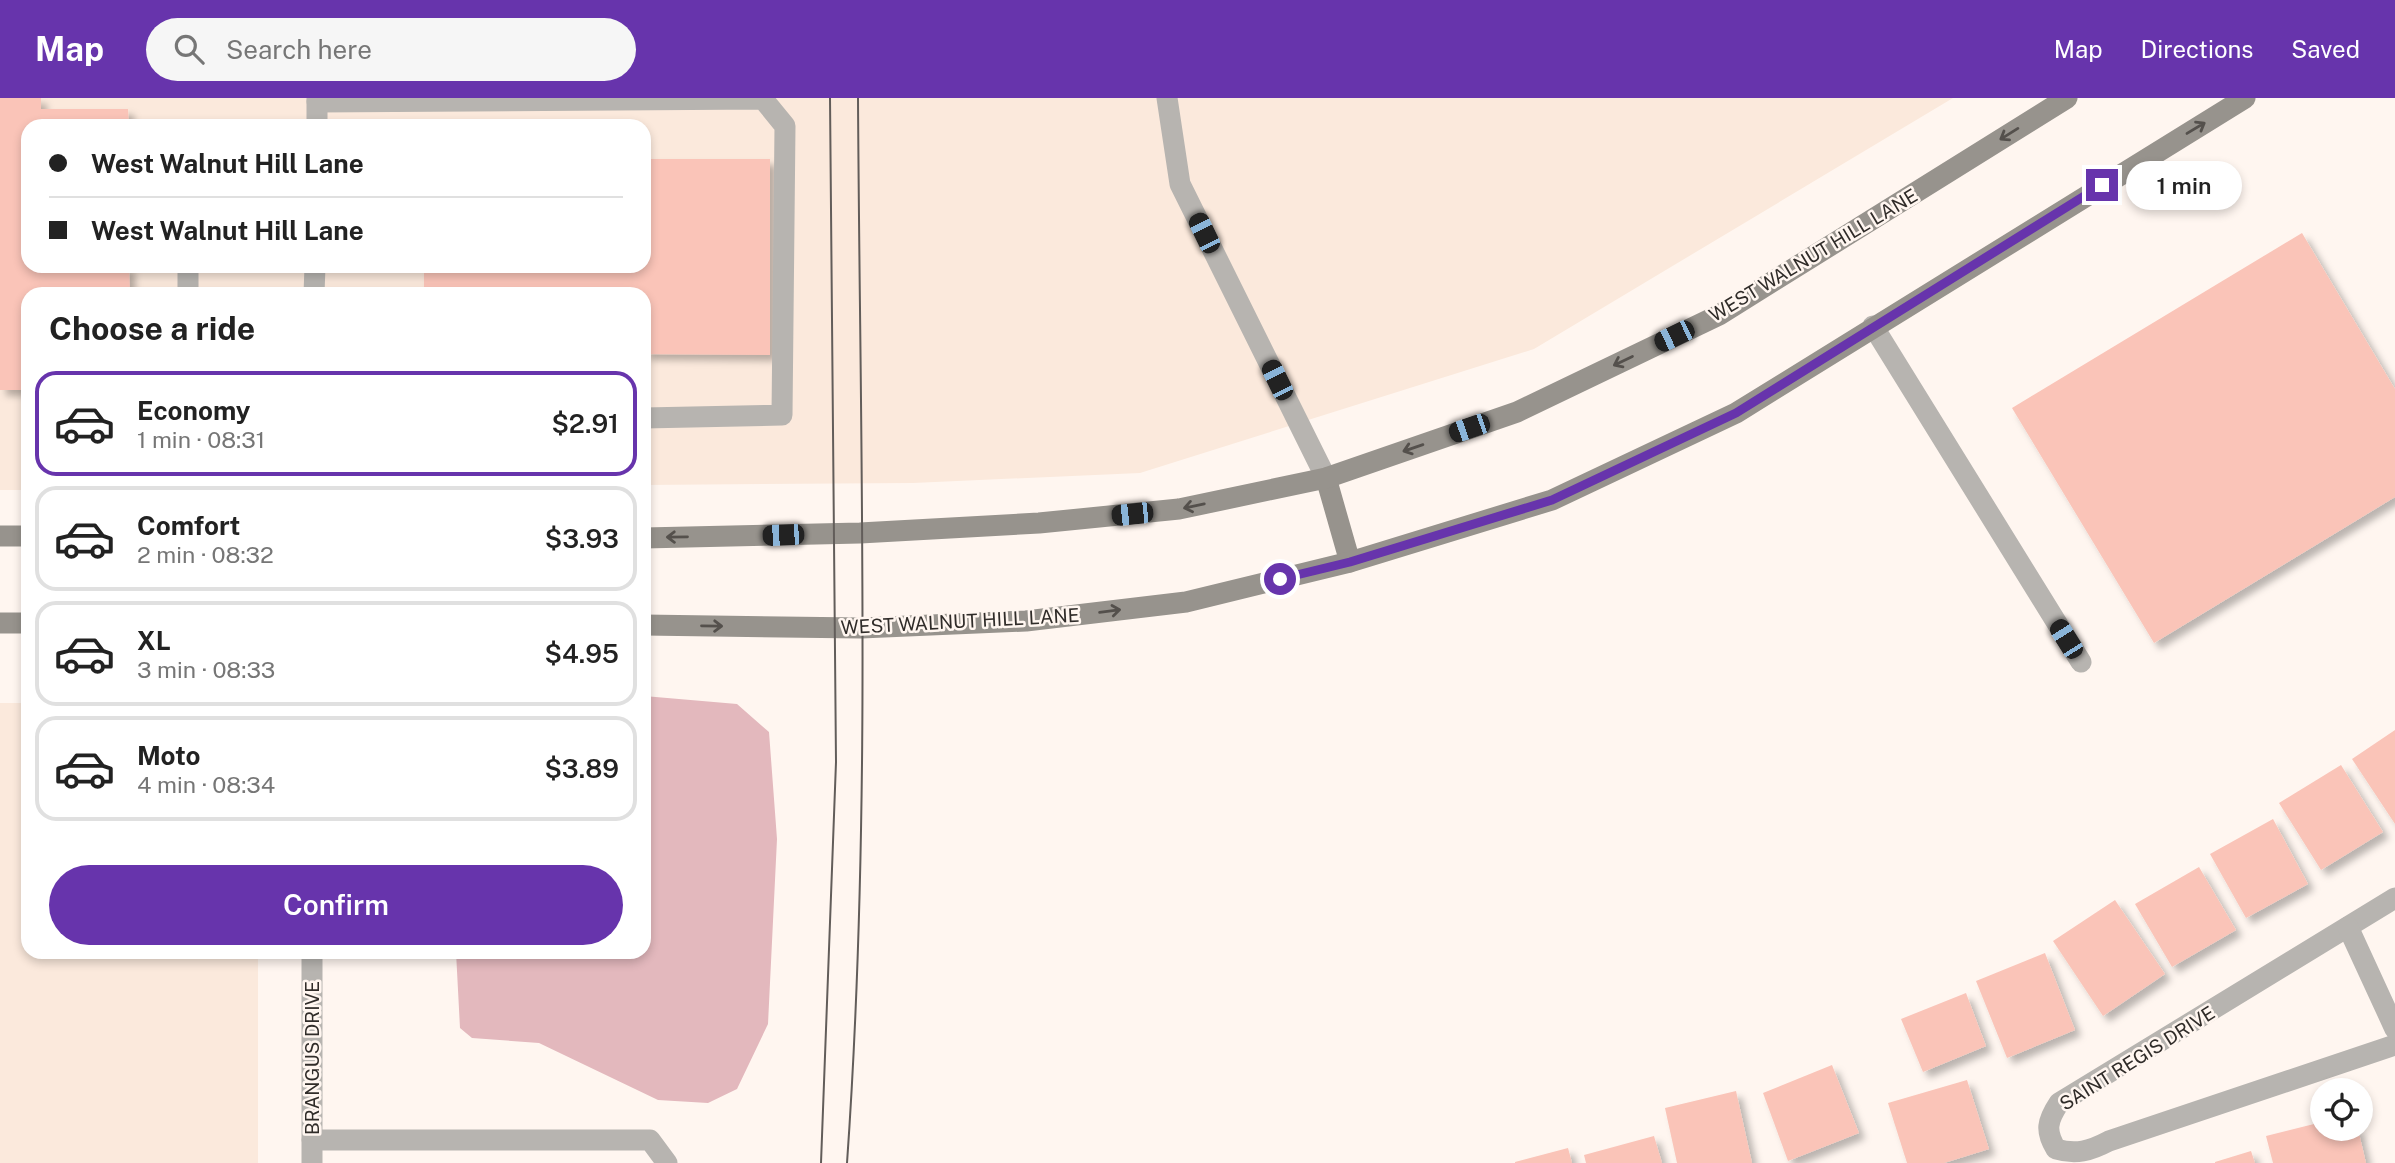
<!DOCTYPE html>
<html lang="en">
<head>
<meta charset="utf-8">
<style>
  :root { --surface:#fff; --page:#f6f6f6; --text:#222; --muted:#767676; --line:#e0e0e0; --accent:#6734ac }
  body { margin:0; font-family:"Public Sans",sans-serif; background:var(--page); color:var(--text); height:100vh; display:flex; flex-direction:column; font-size:26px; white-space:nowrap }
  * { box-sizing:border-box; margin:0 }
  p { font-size:23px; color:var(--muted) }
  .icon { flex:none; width:38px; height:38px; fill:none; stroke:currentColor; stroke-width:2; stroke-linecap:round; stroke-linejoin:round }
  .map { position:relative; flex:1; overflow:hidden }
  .side { position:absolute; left:21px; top:189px; width:630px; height:672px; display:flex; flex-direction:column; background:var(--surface); border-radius:21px; box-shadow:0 4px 10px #0003 }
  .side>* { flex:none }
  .guide { position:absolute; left:21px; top:21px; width:630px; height:154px; border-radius:21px; box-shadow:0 4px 10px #0003; display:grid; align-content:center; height:154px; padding:0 28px; background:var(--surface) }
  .fabs { position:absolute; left:2310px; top:980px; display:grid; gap:14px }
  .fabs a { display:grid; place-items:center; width:63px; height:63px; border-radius:50%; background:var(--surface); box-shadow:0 4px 10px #0003; font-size:35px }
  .end { position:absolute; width:32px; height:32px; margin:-16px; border:9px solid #6734ac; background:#fff; box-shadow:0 0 0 4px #fff }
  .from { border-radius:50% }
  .bubble { position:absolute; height:49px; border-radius:24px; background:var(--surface); box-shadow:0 4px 10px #0003; font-size:23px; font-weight:600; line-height:49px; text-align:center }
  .car { position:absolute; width:21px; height:42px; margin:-21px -10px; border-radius:9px; box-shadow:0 0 5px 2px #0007; background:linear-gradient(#222 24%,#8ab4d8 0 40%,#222 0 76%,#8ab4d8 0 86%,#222 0) }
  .guide b { display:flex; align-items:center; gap:24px; height:66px; font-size:26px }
  .guide b+b { border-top:2px solid var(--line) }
  .guide i { width:18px; height:18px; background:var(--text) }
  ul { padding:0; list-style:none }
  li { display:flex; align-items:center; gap:21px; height:105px; margin:0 14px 10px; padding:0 14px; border:4px solid var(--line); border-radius:21px }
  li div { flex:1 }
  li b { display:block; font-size:26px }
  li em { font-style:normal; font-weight:600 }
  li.active { border-color:var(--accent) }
  li>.icon { width:63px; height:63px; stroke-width:1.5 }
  h2 { padding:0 28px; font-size:32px; line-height:84px }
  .button { display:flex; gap:14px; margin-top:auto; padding:14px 28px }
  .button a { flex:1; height:80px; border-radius:42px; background:var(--accent); color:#fff; font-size:28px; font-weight:600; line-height:80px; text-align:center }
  header { display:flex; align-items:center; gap:42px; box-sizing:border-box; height:98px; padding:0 35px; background:var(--accent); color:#fff }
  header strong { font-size:33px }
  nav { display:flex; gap:38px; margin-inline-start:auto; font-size:24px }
  .search { width:490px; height:63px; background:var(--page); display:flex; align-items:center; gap:18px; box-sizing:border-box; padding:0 24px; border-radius:38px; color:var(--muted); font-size:26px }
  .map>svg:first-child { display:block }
  .built { fill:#fbe9dc; fill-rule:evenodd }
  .green { fill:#e3b8bd }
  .building { fill:#fac4b8; filter:url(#shadow) }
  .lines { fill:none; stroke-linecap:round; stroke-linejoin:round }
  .lane { stroke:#b7b4b0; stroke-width:21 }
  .street { stroke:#b7b4b0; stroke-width:21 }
  .secondary { stroke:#97938d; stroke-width:21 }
  .tram { stroke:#625d5a; stroke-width:2 }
  .oneway { stroke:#54504c }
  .route { stroke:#6734ac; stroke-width:9 }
  .labels { text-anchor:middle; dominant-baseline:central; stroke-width:5; stroke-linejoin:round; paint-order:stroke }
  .street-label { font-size:19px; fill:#302c29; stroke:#fff6f0 }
</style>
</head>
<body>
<header>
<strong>Map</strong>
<div class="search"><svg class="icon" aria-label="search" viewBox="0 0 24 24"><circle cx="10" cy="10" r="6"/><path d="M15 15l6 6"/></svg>Search here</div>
<nav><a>Map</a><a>Directions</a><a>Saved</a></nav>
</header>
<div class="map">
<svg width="2395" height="1065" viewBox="0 0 2395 1065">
  <defs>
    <filter id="shadow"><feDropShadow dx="6" dy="6" stdDeviation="3.5" flood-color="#0004"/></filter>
  </defs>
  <rect width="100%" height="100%" fill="#fff6f0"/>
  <g class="built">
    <path d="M0,0H1953L1534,251L1140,375L913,385L644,387V196H28V392H0ZM28,28H644V168H28Z"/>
    <path d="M0,605H28V854H258V1065H0Z"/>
  </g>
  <path class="green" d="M644,598L737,606L769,634L777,741L768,926L737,991L708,1005L658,1002L539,945L472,940L460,930L456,854H644Z"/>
  <g class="building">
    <path d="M0,0H41V11H128L129,28H28V168H129L130,196H28V292H0Z"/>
    <path d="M644,61H770V257L644,256V196H424V168H644Z"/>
    <path d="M2302,135L2395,291V399L2154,545L2012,310Z"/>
    <path d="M2395,632V726L2352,661Z"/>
    <path d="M2341,667L2383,734L2321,772L2279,705Z"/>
    <path d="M2273,721L2308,786L2246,820L2210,756Z"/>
    <path d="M2199,769L2236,832L2172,869L2135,806Z"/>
    <path d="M2115,802L2165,876L2103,918L2053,843Z"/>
    <path d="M2045,855L2075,932L2007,960L1976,883Z"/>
    <path d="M1966,895L1986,948L1923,974L1901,921Z"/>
    <path d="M1832,967L1859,1035L1788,1063L1763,995Z"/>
    <path d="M1967,982L1989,1051L1944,1065H1907L1888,1005Z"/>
    <path d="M1736,993L1752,1065H1677L1665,1010Z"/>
    <path d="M2322,1024V1031H2358L2366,1065H2273L2266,1038Z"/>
    <path d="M1654,1038L1662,1065H1586L1584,1057Z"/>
    <path d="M1568,1050L1572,1065H1515V1064Z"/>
    <path d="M2251,1053L2255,1065H2215V1064Z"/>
  </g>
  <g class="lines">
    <g class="lane">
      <path d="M1167,0L1180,86L1326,380"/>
      <path d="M317,4L763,1L785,28L782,317L644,320"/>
      <path d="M188,168V196"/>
      <path d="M1873,228L2081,564"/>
      <path d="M312,1042H650L667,1065"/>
    </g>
    <g class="street">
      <path d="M317,28V0"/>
      <path d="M314,196L315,168"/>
      <path d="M2395,800L2059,1005C2047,1023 2045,1033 2056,1051C2076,1057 2090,1053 2109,1043L2395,947"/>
      <path d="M2348,829L2395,931"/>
      <path d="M312,1065V854"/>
    </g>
    <g class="secondary">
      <path d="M1326,380L1350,464"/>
      <path d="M0,438H28"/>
      <path d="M644,440L860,435L1039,425L1179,411L1326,380L1517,314L1719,217L2067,0"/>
      <path d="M0,525H28"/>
      <path d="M644,527L861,530L1026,523L1186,504L1350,464L1552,402L1736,315L2245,0"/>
    </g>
    <g class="tram">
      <path d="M821,1065L836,664L830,0"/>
      <path d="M847,1065C872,711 860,355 858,0"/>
    </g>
  </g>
  <defs><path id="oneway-shaft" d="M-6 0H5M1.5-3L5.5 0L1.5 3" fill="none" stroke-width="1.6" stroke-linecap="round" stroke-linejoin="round" transform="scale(1.75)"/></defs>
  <g class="oneway">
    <use href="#oneway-shaft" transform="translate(2196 30) rotate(-31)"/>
    <use href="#oneway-shaft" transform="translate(2009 36) rotate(148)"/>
    <use href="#oneway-shaft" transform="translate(1623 263) rotate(154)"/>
    <use href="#oneway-shaft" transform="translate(1413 350) rotate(161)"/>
    <use href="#oneway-shaft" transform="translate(1194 408) rotate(168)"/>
    <use href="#oneway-shaft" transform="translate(677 439) rotate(179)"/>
    <use href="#oneway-shaft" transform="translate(1110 513) rotate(-7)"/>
    <use href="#oneway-shaft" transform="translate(712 528) rotate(1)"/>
  </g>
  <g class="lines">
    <path class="route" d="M1280,481L1350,464L1552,402L1736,315L2102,87"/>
  </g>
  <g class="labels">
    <g class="street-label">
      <text transform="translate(1813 157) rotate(-31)">WEST WALNUT HILL LANE</text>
      <text transform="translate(960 523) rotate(-3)">WEST WALNUT HILL LANE</text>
      <text transform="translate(312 960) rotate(-90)">BRANGUS DRIVE</text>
      <text transform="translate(2137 960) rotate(-32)">SAINT REGIS DRIVE</text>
    </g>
  </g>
</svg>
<div class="fabs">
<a><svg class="icon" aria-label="locate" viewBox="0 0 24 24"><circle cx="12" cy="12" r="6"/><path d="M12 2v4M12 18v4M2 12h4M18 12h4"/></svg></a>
</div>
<i class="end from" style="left:1280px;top:481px"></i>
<i class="end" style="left:2102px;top:87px"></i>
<div class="bubble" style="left:2126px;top:63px;width:116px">1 min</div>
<i class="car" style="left:1204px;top:135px;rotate:334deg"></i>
<i class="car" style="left:1674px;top:238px;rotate:244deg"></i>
<i class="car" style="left:1277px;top:282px;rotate:334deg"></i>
<i class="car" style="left:1469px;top:330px;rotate:251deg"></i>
<i class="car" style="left:1132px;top:416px;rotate:264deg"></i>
<i class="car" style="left:783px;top:437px;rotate:268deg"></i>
<i class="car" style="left:2066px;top:541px;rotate:328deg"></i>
<div class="guide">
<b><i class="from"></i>West Walnut Hill Lane</b>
<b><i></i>West Walnut Hill Lane</b>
</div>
<section class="side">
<h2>Choose a ride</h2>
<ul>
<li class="active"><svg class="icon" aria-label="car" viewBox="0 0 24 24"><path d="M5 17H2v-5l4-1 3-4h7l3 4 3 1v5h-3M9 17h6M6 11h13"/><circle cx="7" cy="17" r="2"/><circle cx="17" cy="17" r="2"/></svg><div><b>Economy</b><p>1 min · 08:31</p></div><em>$2.91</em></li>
<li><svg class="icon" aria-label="car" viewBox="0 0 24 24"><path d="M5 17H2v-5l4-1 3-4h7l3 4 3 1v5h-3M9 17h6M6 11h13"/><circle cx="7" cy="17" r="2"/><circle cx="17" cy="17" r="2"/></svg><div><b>Comfort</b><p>2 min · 08:32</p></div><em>$3.93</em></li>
<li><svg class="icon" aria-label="car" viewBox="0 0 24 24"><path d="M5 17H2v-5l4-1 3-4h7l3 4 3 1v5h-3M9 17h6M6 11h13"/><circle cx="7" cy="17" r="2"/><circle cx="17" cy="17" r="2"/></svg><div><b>XL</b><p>3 min · 08:33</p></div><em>$4.95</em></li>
<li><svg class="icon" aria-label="car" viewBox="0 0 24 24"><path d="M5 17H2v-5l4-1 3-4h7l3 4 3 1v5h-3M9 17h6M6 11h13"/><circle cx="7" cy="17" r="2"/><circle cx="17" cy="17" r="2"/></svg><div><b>Moto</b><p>4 min · 08:34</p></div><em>$3.89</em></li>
</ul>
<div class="button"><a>Confirm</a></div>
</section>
</div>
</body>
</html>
